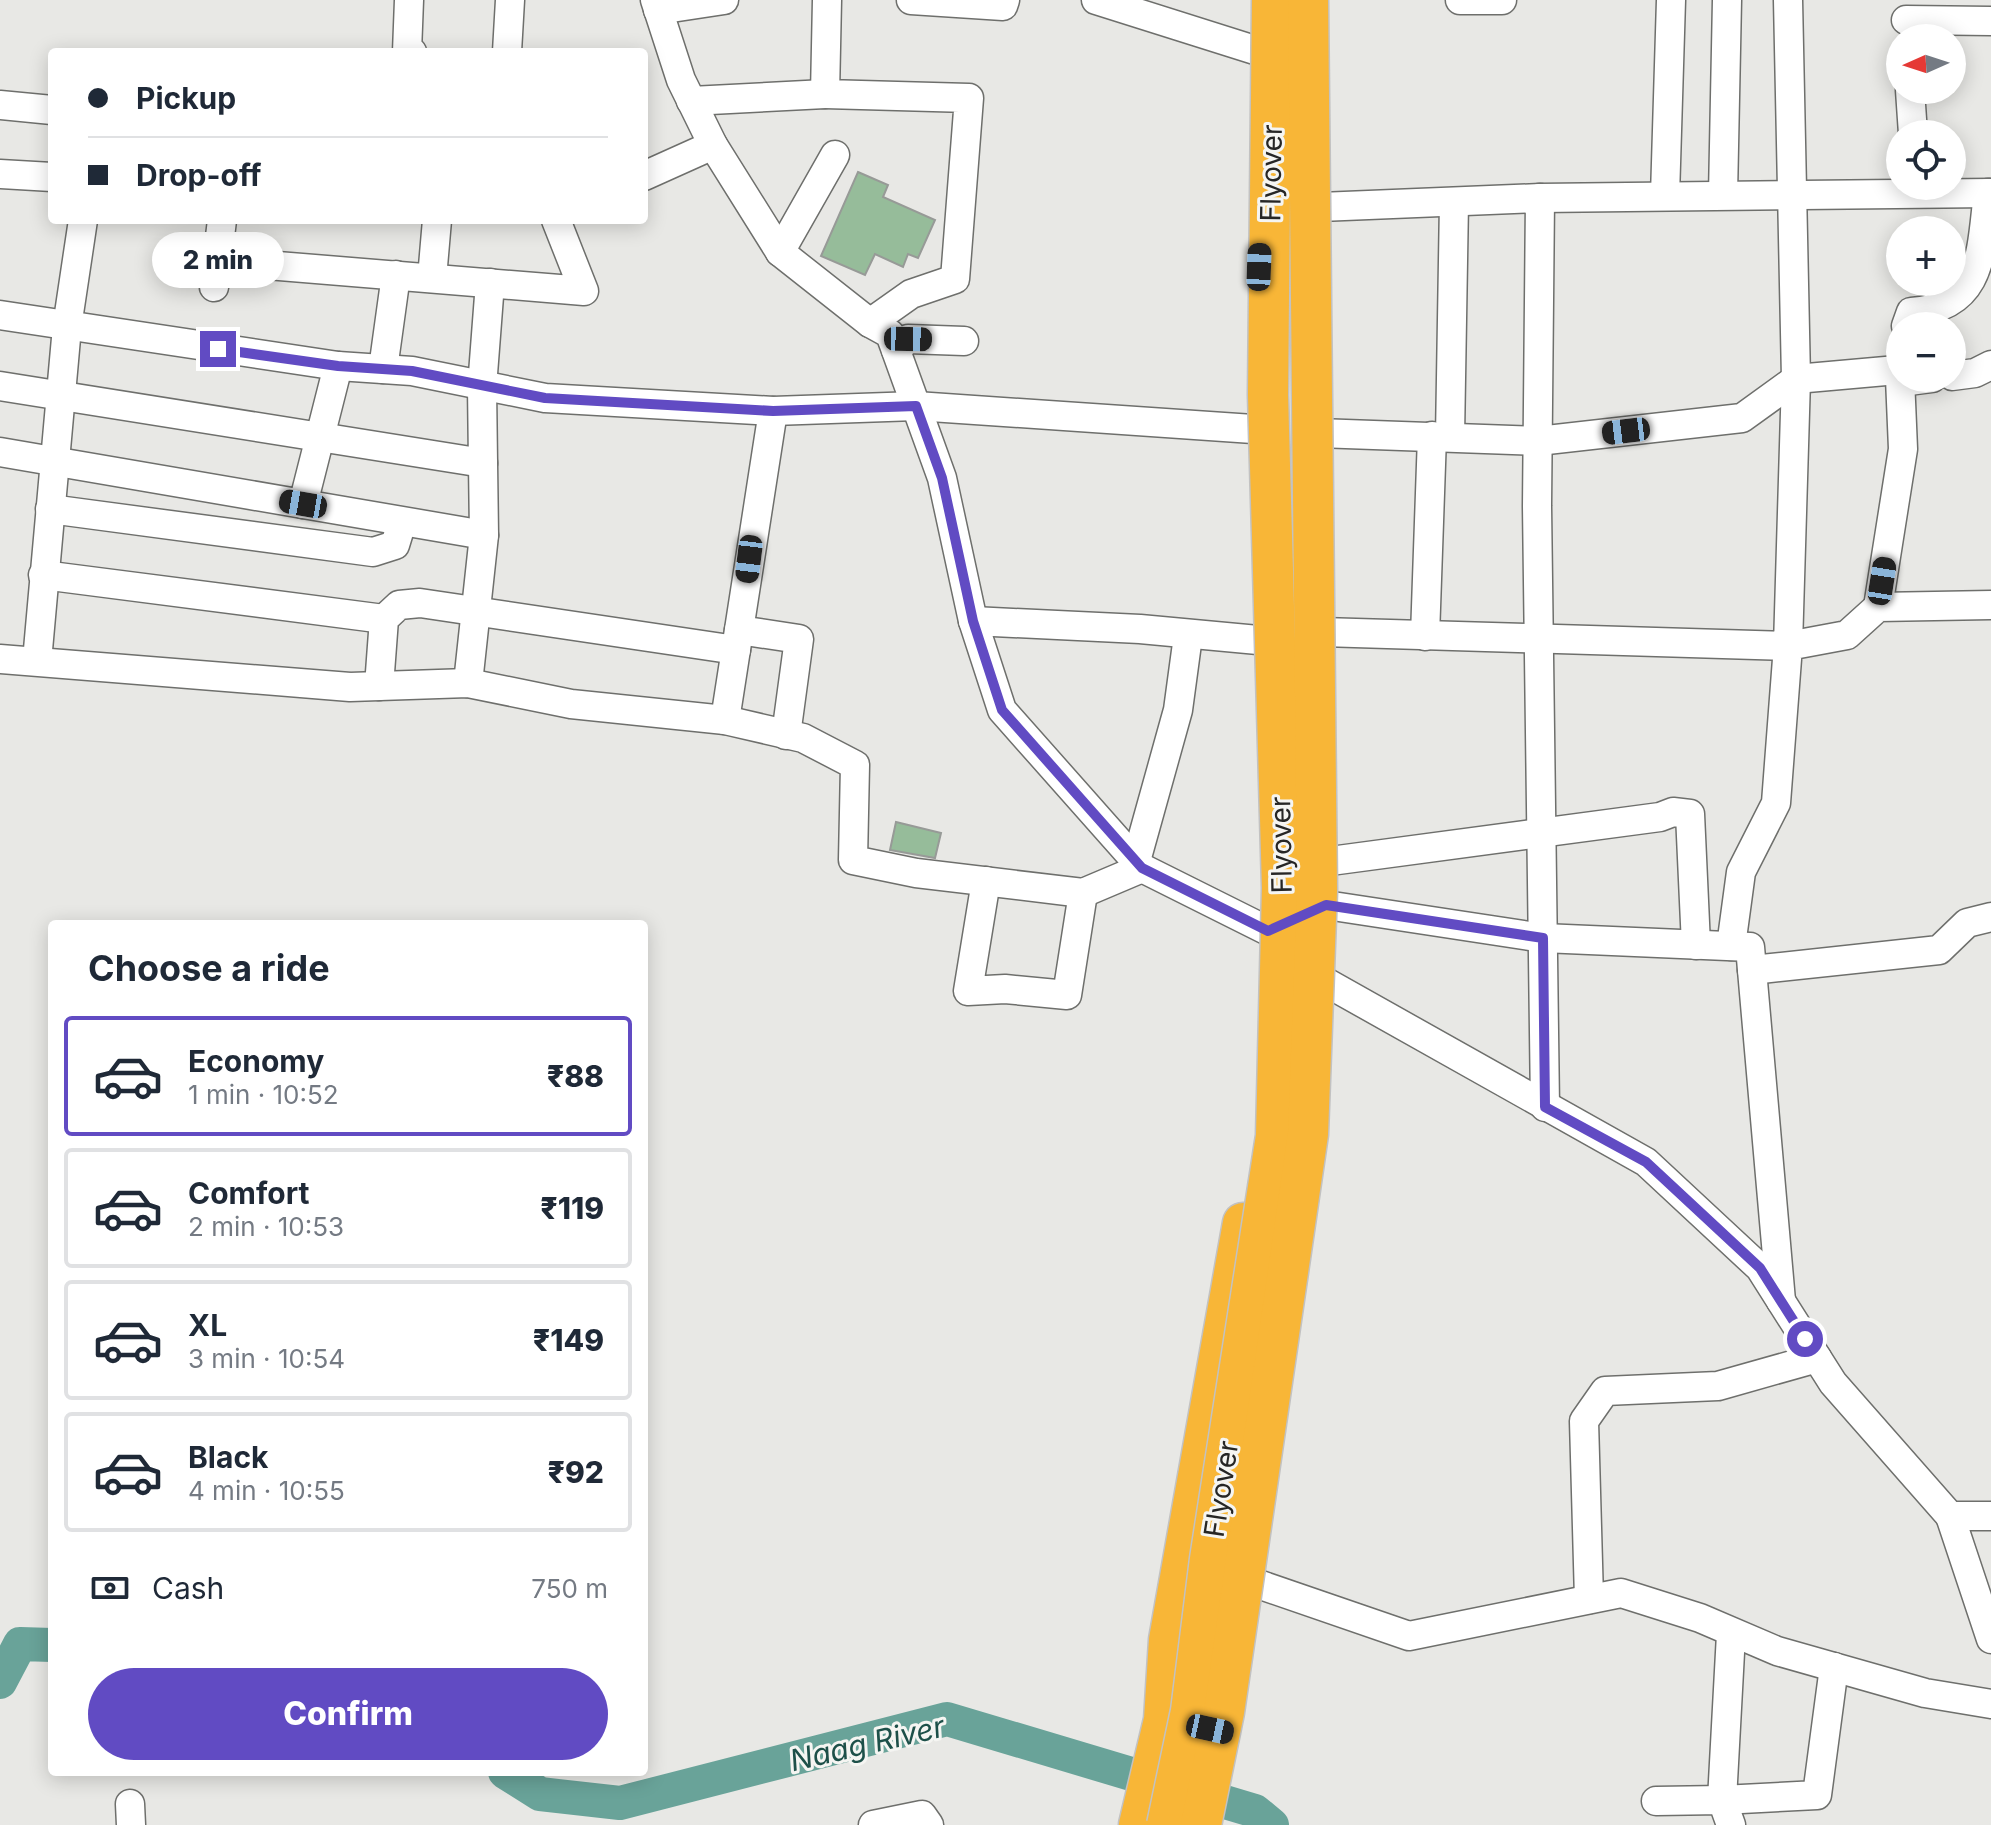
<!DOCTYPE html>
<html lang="en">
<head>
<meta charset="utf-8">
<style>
  :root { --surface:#fff; --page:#f6f6f7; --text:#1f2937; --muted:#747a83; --line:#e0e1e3; --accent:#614bc3 }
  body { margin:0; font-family:Inter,sans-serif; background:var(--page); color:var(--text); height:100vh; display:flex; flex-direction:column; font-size:30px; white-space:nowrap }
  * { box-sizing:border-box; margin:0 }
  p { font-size:26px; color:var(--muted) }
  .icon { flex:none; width:44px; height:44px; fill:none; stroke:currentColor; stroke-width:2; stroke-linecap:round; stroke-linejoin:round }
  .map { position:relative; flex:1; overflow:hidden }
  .sheet { position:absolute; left:48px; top:920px; width:600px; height:856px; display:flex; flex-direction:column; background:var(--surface); border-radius:8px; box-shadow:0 4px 20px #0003 }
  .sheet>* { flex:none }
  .banner { position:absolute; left:48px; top:48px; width:600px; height:176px; border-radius:8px; box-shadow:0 4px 20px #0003; display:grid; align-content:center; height:176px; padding:0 40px; background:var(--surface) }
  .needle { width:52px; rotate:267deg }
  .controls { position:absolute; left:1886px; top:24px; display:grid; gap:16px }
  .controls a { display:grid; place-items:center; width:80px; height:80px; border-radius:50%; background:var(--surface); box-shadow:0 4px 20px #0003; font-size:40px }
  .end { position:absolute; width:36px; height:36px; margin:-18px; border:10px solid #614bc3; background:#fff; box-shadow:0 0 0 4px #fff }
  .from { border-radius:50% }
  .bubble { position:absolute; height:56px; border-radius:28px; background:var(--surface); box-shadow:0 4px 20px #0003; font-size:26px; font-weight:800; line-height:56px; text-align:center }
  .car { position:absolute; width:24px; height:48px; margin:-24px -12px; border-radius:10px; box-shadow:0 0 6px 2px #0007; background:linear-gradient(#222 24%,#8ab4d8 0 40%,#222 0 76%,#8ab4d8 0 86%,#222 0) }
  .banner b { display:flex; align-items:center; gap:28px; height:76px; font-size:30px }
  .banner b+b { border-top:2px solid var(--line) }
  .banner i { width:20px; height:20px; background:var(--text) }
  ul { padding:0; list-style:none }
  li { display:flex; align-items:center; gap:24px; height:120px; margin:0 16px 12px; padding:0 24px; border:4px solid var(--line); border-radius:8px }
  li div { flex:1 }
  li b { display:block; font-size:30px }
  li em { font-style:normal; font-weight:800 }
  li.active { border-color:var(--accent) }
  li>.icon { width:72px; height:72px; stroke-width:1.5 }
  h2 { padding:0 40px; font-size:36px; line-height:96px }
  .pay { display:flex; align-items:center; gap:20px; height:88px; padding:0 40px; font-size:30px }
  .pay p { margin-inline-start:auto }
  .button { display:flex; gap:16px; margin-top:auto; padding:16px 40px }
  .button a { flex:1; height:92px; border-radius:48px; background:var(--accent); color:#fff; font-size:32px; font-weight:800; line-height:92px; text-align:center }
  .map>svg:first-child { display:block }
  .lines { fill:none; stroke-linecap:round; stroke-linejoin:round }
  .river { stroke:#69a399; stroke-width:34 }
  .building { fill:#96bc9a; stroke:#979a97; stroke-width:2 }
  .minor-casing { stroke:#6e6f6c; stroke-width:31 }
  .highway-casing { stroke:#c2c2c2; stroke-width:43 }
  .minor { stroke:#fff; stroke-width:28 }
  .highway { stroke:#f8b637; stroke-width:40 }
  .highway-bridge-casing { stroke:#c2c2c2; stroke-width:43; stroke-linecap:butt }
  .highway-bridge { stroke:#f8b637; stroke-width:40 }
  .route { stroke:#614bc3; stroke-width:10 }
  .labels { text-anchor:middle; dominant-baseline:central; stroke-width:6; stroke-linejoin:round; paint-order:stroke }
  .street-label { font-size:28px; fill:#262625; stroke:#f5f5f2 }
  .water-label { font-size:30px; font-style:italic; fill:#1d5049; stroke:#f5f5f2 }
</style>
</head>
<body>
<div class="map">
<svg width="1991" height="1825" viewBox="0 0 1991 1825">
  <rect width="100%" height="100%" fill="#e8e8e5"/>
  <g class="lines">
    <g class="river">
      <path d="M0,1682L20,1644L52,1645"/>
      <path d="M505,1772L540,1794L620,1803L947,1719L1255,1811L1272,1825"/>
    </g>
  </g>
  <g class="building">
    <path d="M858,172L888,185L883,197L935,220L918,258L908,254L903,267L875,254L865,275L821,256Z"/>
    <path d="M896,822L941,833L935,858L890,850Z"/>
  </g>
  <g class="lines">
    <defs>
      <g id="minor">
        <path d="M409,0L407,52H412"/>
        <path d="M655,0L681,80L713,145L780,252L870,323L890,334L942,478L973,621L1002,710L1142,868L1268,931L1326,905L1543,938L1750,947L1781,1301"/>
        <path d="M827,0L825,94L969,98L955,279L911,294L870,323"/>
        <path d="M911,0L1003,6L1005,0"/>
        <path d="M1096,0L1261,52"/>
        <path d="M1460,0H1502"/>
        <path d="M658,10L724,0"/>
        <path d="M1906,20L1991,21"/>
        <path d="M507,52L510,0"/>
        <path d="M1910,90L1913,134"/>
        <path d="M691,101L825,94"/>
        <path d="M0,105L52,110"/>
        <path d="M0,174L52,177"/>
        <path d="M644,176L713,145"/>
        <path d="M1723,195L1727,0"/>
        <path d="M1665,196L1671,0"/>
        <path d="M1540,198L1537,506L1545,1107"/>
        <path d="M1320,207L1540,198L1991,193"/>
        <path d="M780,252L835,155"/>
        <path d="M217,261L584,291L556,220"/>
        <path d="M432,278L437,220"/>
        <path d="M214,287L222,220"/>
        <path d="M0,315L338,366L412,371L545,398L773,411L916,406L1253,429"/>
        <path d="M1906,326L1911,312C1984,308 1981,250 1988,193"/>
        <path d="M896,350L908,339L964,341"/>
        <path d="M383,369L396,275"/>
        <path d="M1952,376L1975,373L1991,365"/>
        <path d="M1901,382L1932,378"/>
        <path d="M0,386L483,463L482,387L490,283"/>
        <path d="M1318,433L1538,441L1742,418L1796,379L1897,370"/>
        <path d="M1450,437L1454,202"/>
        <path d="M0,452L303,504L338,366"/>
        <path d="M303,504L484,535"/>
        <path d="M50,509L373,552L395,545L402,522"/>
        <path d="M43,575L384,619"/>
        <path d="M1878,607L1903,449L1900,378"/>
        <path d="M973,621L1140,629L1258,640"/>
        <path d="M739,630L799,639L786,735"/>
        <path d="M1322,632L1788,646L1796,379L1788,0"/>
        <path d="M1425,636L1432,436"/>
        <path d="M0,659L350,687L468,683L571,704L725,720L803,738L855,765L853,860L916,873L1083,893L1142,868"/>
        <path d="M37,661L67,327L83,220"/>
        <path d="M468,683L484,535L483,463"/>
        <path d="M379,686L384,619L399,605L420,603L736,650"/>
        <path d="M725,720L773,411"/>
        <path d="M1136,861L1178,710L1188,636"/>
        <path d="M1323,862L1660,817L1673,812L1690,814L1696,945"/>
        <path d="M986,881L968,991L1005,989L1067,995L1083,893"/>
        <path d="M1731,946L1741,872L1776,803L1788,646L1847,635L1878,607L1991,605"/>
        <path d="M1752,970L1939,950L1967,923L1991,917"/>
        <path d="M1322,980L1646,1162L1760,1268L1833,1383L1950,1516H1991"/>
        <path d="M1950,1516L1991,1639"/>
        <path d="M1252,1582L1409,1636L1621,1593L1700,1618L1777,1651L1925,1693L1991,1704"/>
        <path d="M1589,1599L1584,1421L1605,1391L1718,1386L1817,1358"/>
        <path d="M1731,1634L1722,1800L1817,1795L1834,1667"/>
        <path d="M1656,1801L1722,1800L1731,1825"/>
        <path d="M130,1804L131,1825"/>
        <path d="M873,1825L922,1815L929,1825"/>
      </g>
      <path id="highway" d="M1139,1825L1164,1720L1169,1640L1243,1223"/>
    </defs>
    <use href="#minor" class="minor-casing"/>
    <use href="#highway" class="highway-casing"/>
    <use href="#minor" class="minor"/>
    <use href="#highway" class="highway"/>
    <defs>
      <g id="highway-bridge">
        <path d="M1167,1825L1191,1711L1210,1559L1276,1136L1282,888L1268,395L1272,0"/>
        <path d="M1201,1825L1224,1712L1308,1134L1317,891L1308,0"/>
      </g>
    </defs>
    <use href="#highway-bridge" class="highway-bridge-casing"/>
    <use href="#highway-bridge" class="highway-bridge"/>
  </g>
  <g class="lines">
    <path class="route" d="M218,349L338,366L412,371L545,398L773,411L916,406L942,478L973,621L1002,710L1142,868L1268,931L1326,905L1543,938L1545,1107L1646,1162L1760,1268L1805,1339"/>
  </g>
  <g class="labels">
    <g class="street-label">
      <text transform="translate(1271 173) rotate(-89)">Flyover</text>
      <text transform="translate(1281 845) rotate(-91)">Flyover</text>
      <text transform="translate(1221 1489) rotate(-81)">Flyover</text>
    </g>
    <g class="water-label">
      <text transform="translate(867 1743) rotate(-13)">Naag River</text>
    </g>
  </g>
</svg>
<div class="controls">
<a><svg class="needle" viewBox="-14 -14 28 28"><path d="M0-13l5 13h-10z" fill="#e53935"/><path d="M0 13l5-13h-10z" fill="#747a83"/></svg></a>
<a><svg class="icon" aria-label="locate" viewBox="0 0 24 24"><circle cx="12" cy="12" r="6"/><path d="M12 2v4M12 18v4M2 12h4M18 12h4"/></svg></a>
<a>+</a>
<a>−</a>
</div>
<i class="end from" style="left:1805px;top:1339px"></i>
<i class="end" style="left:218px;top:349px"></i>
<div class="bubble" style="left:152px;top:232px;width:132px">2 min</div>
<i class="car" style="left:1259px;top:267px;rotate:2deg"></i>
<i class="car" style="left:908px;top:339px;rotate:91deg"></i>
<i class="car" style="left:1626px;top:431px;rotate:263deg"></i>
<i class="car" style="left:303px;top:504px;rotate:280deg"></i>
<i class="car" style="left:749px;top:559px;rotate:187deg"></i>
<i class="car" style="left:1882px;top:581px;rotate:9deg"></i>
<i class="car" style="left:1210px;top:1729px;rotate:102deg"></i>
<div class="banner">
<b><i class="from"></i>Pickup</b>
<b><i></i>Drop-off</b>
</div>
<section class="sheet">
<h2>Choose a ride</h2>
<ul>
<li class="active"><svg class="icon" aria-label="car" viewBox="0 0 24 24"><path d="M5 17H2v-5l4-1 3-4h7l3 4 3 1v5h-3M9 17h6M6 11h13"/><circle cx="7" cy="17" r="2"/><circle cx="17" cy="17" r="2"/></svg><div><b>Economy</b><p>1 min · 10:52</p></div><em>₹88</em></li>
<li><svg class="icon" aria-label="car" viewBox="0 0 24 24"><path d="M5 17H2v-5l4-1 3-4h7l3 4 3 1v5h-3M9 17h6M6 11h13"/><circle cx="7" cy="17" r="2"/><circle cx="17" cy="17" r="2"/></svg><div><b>Comfort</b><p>2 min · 10:53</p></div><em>₹119</em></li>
<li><svg class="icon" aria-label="car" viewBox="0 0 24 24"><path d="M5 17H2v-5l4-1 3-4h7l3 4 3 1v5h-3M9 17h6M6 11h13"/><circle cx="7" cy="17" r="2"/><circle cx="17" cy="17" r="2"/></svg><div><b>XL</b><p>3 min · 10:54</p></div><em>₹149</em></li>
<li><svg class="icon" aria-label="car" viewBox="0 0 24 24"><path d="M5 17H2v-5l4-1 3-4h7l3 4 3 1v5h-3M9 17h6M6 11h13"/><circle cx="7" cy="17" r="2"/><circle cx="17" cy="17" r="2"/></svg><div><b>Black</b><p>4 min · 10:55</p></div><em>₹92</em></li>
</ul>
<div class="pay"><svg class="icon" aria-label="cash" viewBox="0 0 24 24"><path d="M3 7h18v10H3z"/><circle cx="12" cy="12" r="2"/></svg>Cash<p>750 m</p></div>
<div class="button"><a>Confirm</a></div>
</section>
</div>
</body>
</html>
